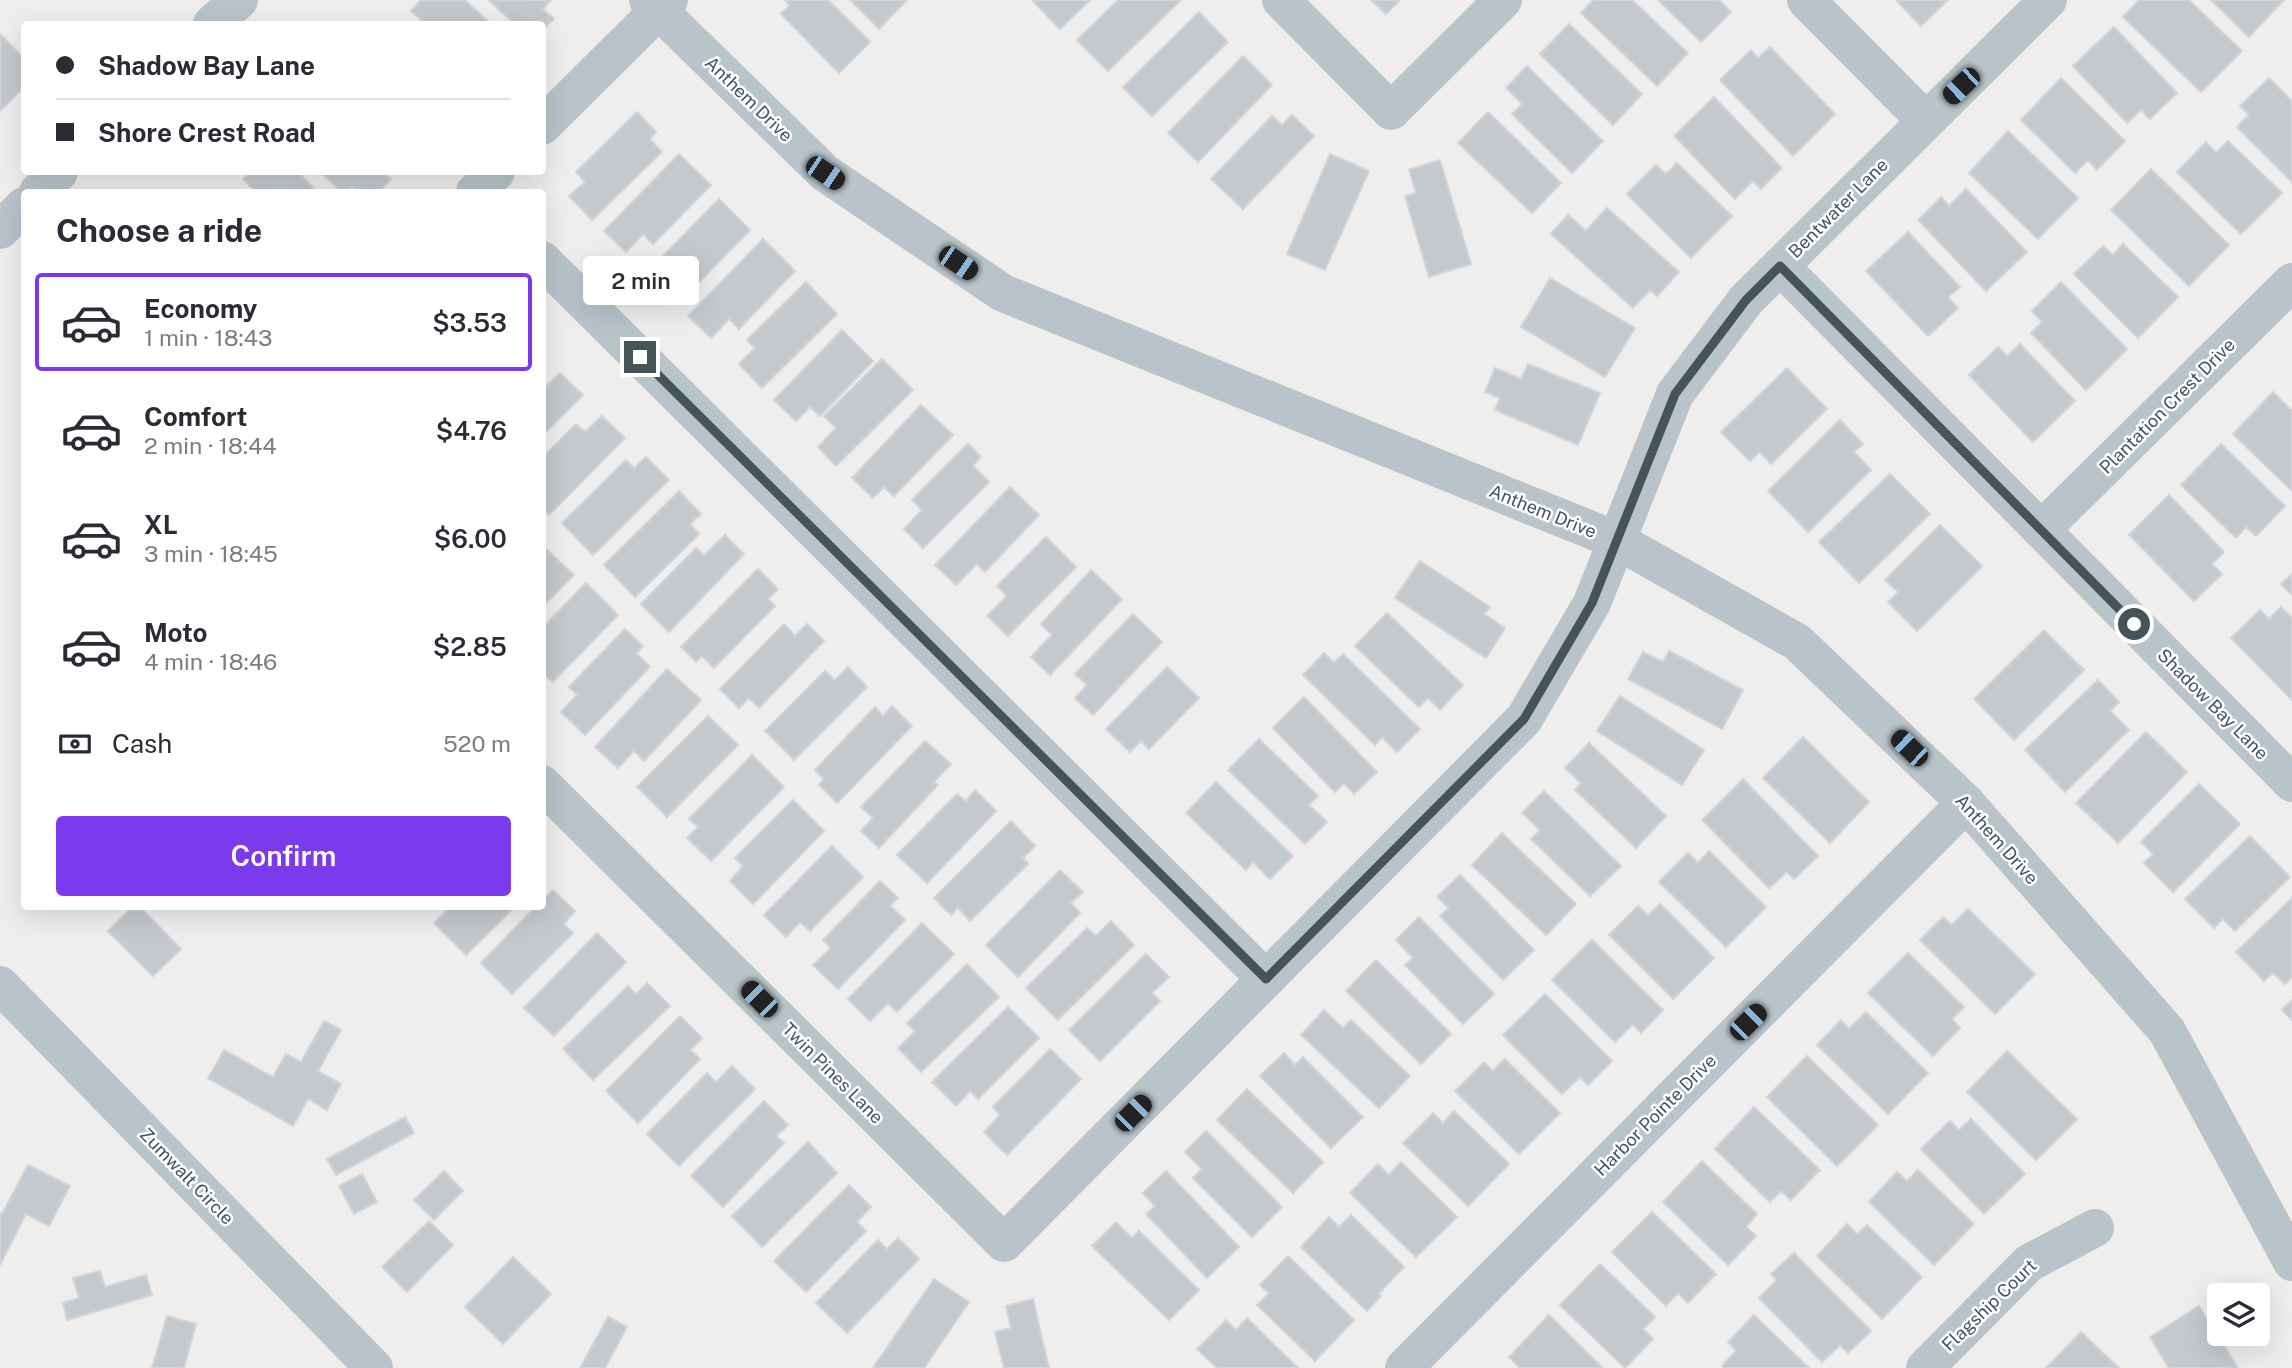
<!DOCTYPE html>
<html lang="en">
<head>
<meta charset="utf-8">
<style>
  :root { --surface:#fff; --page:#f7f7f7; --text:#2b2b33; --muted:#7c7c81; --line:#e1e1e2; --accent:#7c3aed }
  body { margin:0; font-family:"Public Sans",sans-serif; background:var(--page); color:var(--text); height:100vh; display:flex; flex-direction:column; font-size:26px; white-space:nowrap }
  * { box-sizing:border-box; margin:0 }
  p { font-size:23px; color:var(--muted) }
  .icon { flex:none; width:38px; height:38px; fill:none; stroke:currentColor; stroke-width:2; stroke-linecap:round; stroke-linejoin:round }
  .map { position:relative; flex:1; overflow:hidden }
  .panel { position:absolute; left:21px; top:189px; width:525px; height:721px; display:flex; flex-direction:column; background:var(--surface); border-radius:7px; box-shadow:0 7px 28px #0002 }
  .panel>* { flex:none }
  .hud { position:absolute; left:21px; top:21px; width:525px; height:154px; border-radius:7px; box-shadow:0 7px 28px #0002; display:grid; align-content:center; height:154px; padding:0 35px; background:var(--surface) }
  .buttons { position:absolute; left:2207px; top:1283px; display:grid; gap:14px }
  .buttons a { display:grid; place-items:center; width:63px; height:63px; border-radius:7px; background:var(--surface); box-shadow:0 7px 28px #0002; font-size:35px }
  .end { position:absolute; width:32px; height:32px; margin:-16px; border:9px solid #46545a; background:#fff; box-shadow:0 0 0 4px #fff }
  .from { border-radius:50% }
  .bubble { position:absolute; height:49px; border-radius:7px; background:var(--surface); box-shadow:0 7px 28px #0002; font-size:23px; font-weight:600; line-height:49px; text-align:center }
  .car { position:absolute; width:21px; height:42px; margin:-21px -10px; border-radius:9px; box-shadow:0 0 5px 2px #0007; background:linear-gradient(#222 24%,#8ab4d8 0 40%,#222 0 76%,#8ab4d8 0 86%,#222 0) }
  .hud b { display:flex; align-items:center; gap:24px; height:66px; font-size:26px }
  .hud b+b { border-top:2px solid var(--line) }
  .hud i { width:18px; height:18px; background:var(--text) }
  ul { padding:0; list-style:none }
  li { display:flex; align-items:center; gap:21px; height:98px; margin:0 14px 10px; padding:0 21px; border:4px solid transparent; border-radius:7px }
  li div { flex:1 }
  li b { display:block; font-size:26px }
  li em { font-style:normal; font-weight:600 }
  li.on { border-color:var(--accent) }
  li>.icon { width:63px; height:63px; stroke-width:1.5 }
  h2 { padding:0 35px; font-size:32px; line-height:84px }
  .pay { display:flex; align-items:center; gap:18px; height:77px; padding:0 35px; font-size:26px }
  .pay p { margin-inline-start:auto }
  .primary-button { display:flex; gap:14px; margin-top:auto; padding:14px 35px }
  .primary-button a { flex:1; height:80px; border-radius:7px; background:var(--accent); color:#fff; font-size:28px; font-weight:600; line-height:80px; text-align:center }
  .map>svg:first-child { display:block }
  .building { fill:#c4c9cd; stroke:#d1d4d8; stroke-width:2 }
  .lines { fill:none; stroke-linecap:round; stroke-linejoin:round }
  .minor { stroke:#b8c4ca; stroke-width:38 }
  .route { stroke:#46545a; stroke-width:9 }
  .labels { text-anchor:middle; dominant-baseline:central; stroke-width:5; stroke-linejoin:round; paint-order:stroke }
  .street-label { font-size:18px; fill:#46545a; stroke:#fff }
</style>
</head>
<body>
<div class="map">
<svg width="2292" height="1368" viewBox="0 0 2292 1368">
  <rect width="100%" height="100%" fill="#f0eded"/>
  <g class="building">
    <path d="M421,0H465L491,24H426L411,11Z"/>
    <path d="M489,0H551L543,9L554,19L542,31V24H514Z"/>
    <path d="M785,0H828L870,42L839,73L781,14L790,5Z"/>
    <path d="M850,0H907L879,29Z"/>
    <path d="M1032,0H1090L1060,29Z"/>
    <path d="M1118,0H1181L1108,71L1077,40Z"/>
    <path d="M1371,0H1400L1386,14Z"/>
    <path d="M1593,0H1632L1688,53L1657,86L1581,13Z"/>
    <path d="M1658,0H1719L1731,12L1701,42Z"/>
    <path d="M1896,0H1948L1921,26Z"/>
    <path d="M2139,0H2189L2242,51L2201,92L2123,17Z"/>
    <path d="M2211,0H2284L2249,37Z"/>
    <path d="M1199,12L1228,42L1152,116L1123,87Z"/>
    <path d="M1569,24L1642,94L1613,125L1540,54Z"/>
    <path d="M2114,27L2177,93L2150,119L2141,110L2127,123L2073,66Z"/>
    <path d="M0,34L24,58V87L0,111Z"/>
    <path d="M1770,47L1835,114L1793,156L1720,80L1751,50L1758,58Z"/>
    <path d="M1243,56L1272,85L1198,162L1168,133Z"/>
    <path d="M1527,66L1603,141L1572,173L1512,114L1522,104L1506,88Z"/>
    <path d="M2061,78L2125,141L2097,170L2088,160L2075,173L2021,120Z"/>
    <path d="M2269,78L2292,101V182L2237,127L2249,115L2240,106Z"/>
    <path d="M1714,97L1782,168L1761,189L1753,181L1735,199L1674,136Z"/>
    <path d="M637,112L656,132L650,139L662,152L592,220L569,196L585,182L576,172Z"/>
    <path d="M1488,112L1561,183L1532,213L1458,143Z"/>
    <path d="M1292,115L1314,136L1243,209L1211,179L1272,116L1282,125Z"/>
    <path d="M2008,131L2078,198L2038,239L1969,173Z"/>
    <path d="M2228,141L2282,193L2241,234L2177,172L2206,142L2216,153Z"/>
    <path d="M679,154L711,185L653,244L643,234L626,252L604,231Z"/>
    <path d="M1330,154L1369,171L1325,270L1287,254Z"/>
    <path d="M1440,160L1471,264L1429,277L1405,196L1416,193L1409,170Z"/>
    <path d="M1677,163L1732,216L1691,258L1627,194L1656,165L1666,174Z"/>
    <path d="M2151,169L2229,245L2189,286L2111,210Z"/>
    <path d="M251,172H298L318,192H256L243,179Z"/>
    <path d="M320,172H383L391,179L378,192H359L352,186L346,192H342Z"/>
    <path d="M1966,189L2027,252L1986,291L1918,220L1941,197L1949,206Z"/>
    <path d="M719,199L750,230L678,304L654,281L665,270L657,262Z"/>
    <path d="M1607,208L1679,272L1657,296L1650,290L1633,308L1551,234L1568,215L1586,231Z"/>
    <path d="M1908,232L1960,287L1948,297L1958,308L1928,336L1866,271Z"/>
    <path d="M763,239L795,271L739,329L729,319L711,338L688,316Z"/>
    <path d="M2123,244L2178,297L2138,338L2074,274L2103,246L2113,255Z"/>
    <path d="M1550,278L1635,328L1605,377L1521,327Z"/>
    <path d="M806,282L837,314L762,388L739,364L755,348L747,340Z"/>
    <path d="M2061,282L2127,349L2086,390L2031,333L2042,322L2032,311Z"/>
    <path d="M842,330L873,361L820,416L810,407L796,421L774,400Z"/>
    <path d="M2020,344L2075,401L2033,442L1969,375L1998,347L2007,356Z"/>
    <path d="M882,359L913,390L836,466L818,447L836,428L824,416Z"/>
    <path d="M1528,364L1600,393L1578,445L1495,410L1500,398L1485,392L1495,368L1521,379Z"/>
    <path d="M1787,368L1827,409L1771,464L1760,452L1750,461L1721,432Z"/>
    <path d="M560,373L583,395L542,436V390Z"/>
    <path d="M2273,392L2292,411V491L2233,434Z"/>
    <path d="M921,405L953,435L894,496L884,487L873,498L852,478Z"/>
    <path d="M602,416L625,438L549,515L542,509V458L576,424L585,432Z"/>
    <path d="M1840,420L1863,444L1854,452L1871,470L1808,532L1768,491Z"/>
    <path d="M968,444L981,457L973,466L989,482L923,548L904,529L922,510L912,500Z"/>
    <path d="M2221,444L2285,506L2256,536L2246,527L2236,538L2181,485Z"/>
    <path d="M646,457L669,480L593,555L562,523L626,460L634,468Z"/>
    <path d="M1890,474L1930,514L1859,583L1819,542Z"/>
    <path d="M1010,487L1039,515L985,572L977,564L956,585L935,565Z"/>
    <path d="M679,491L701,514L690,524L699,534L635,597L604,565Z"/>
    <path d="M2169,495L2224,552L2212,564L2222,574L2194,601L2129,535Z"/>
    <path d="M1940,525L1982,566L1917,631L1888,602L1898,592L1885,580Z"/>
    <path d="M725,535L744,554L669,632L641,604L696,548L704,556Z"/>
    <path d="M1046,537L1076,567L1008,636L987,616L1007,596L997,586Z"/>
    <path d="M542,545L574,575L542,607Z"/>
    <path d="M1420,561L1490,607L1484,614L1505,628L1486,658L1395,598Z"/>
    <path d="M758,569L778,589L768,599L775,606L714,668L702,656L696,662L681,647Z"/>
    <path d="M1091,570L1122,599L1050,675L1031,657L1052,635L1041,624Z"/>
    <path d="M2292,574V595L2281,584Z"/>
    <path d="M586,583L618,615L553,682L542,674V628Z"/>
    <path d="M2281,607L2292,618V700L2231,638L2260,610L2269,619Z"/>
    <path d="M1387,613L1463,685L1440,710L1428,698L1419,707L1355,646Z"/>
    <path d="M1133,614L1162,642L1093,715L1075,698L1087,685L1075,674Z"/>
    <path d="M784,624L795,636L807,624L824,641L759,708L749,698L739,708L720,689Z"/>
    <path d="M625,629L643,646L636,653L650,667L585,735L561,712L577,695L569,687Z"/>
    <path d="M2044,630L2084,670L2014,740L1974,699Z"/>
    <path d="M1669,651L1743,690L1722,729L1628,679L1643,652L1663,662Z"/>
    <path d="M1324,653L1334,663L1343,654L1420,729L1397,752L1382,737L1375,745L1303,675Z"/>
    <path d="M848,667L867,687L794,760L765,731L825,671L835,680Z"/>
    <path d="M1167,667L1199,698L1149,749L1141,741L1130,752L1106,729Z"/>
    <path d="M667,669L701,700L644,761L634,751L618,768L595,747Z"/>
    <path d="M2098,680L2119,702L2110,711L2129,730L2065,792L2025,750Z"/>
    <path d="M1620,696L1704,750L1682,785L1597,731Z"/>
    <path d="M1304,697L1377,772L1354,794L1344,783L1335,792L1273,728Z"/>
    <path d="M892,706L912,726L837,803L819,785L824,779L815,770L875,707L883,716Z"/>
    <path d="M708,716L738,745L667,817L637,787Z"/>
    <path d="M2146,732L2187,772L2118,843L2076,803Z"/>
    <path d="M1803,737L1869,802L1830,843L1763,778Z"/>
    <path d="M1259,739L1318,796L1309,805L1327,822L1305,844L1228,770Z"/>
    <path d="M925,741L951,764L934,782L938,785L879,848L861,831L873,818L861,807Z"/>
    <path d="M1589,743L1666,816L1636,848L1575,790L1581,783L1565,768Z"/>
    <path d="M752,755L784,787L711,861L687,838L698,827L689,819Z"/>
    <path d="M1743,779L1818,856L1794,879L1787,872L1769,888L1702,820Z"/>
    <path d="M1216,782L1293,856L1270,879L1253,862L1246,870L1186,813Z"/>
    <path d="M2199,784L2240,824L2173,892L2144,863L2153,854L2141,842Z"/>
    <path d="M975,790L996,811L927,883L897,855L957,794L966,801Z"/>
    <path d="M1544,791L1621,866L1590,896L1531,839L1540,830L1522,813Z"/>
    <path d="M793,800L824,831L753,904L730,881L743,866L735,858Z"/>
    <path d="M1011,821L1035,846L1023,858L1028,864L970,921L958,908L951,915L934,898Z"/>
    <path d="M1502,833L1576,904L1546,935L1472,865Z"/>
    <path d="M2250,836L2290,877L2235,931L2223,919L2214,928L2185,899Z"/>
    <path d="M832,846L863,877L810,931L800,922L786,937L764,915Z"/>
    <path d="M1709,851L1766,907L1726,947L1659,882L1688,853L1698,863Z"/>
    <path d="M1060,870L1083,892L1071,903L1080,913L1018,977L986,945Z"/>
    <path d="M1460,875L1534,950L1503,980L1440,916L1449,908L1437,897Z"/>
    <path d="M880,881L898,898L890,906L905,920L838,989L813,965L831,948L823,940Z"/>
    <path d="M553,890L575,911L564,924L573,933L512,994L481,963L536,906H542V900Z"/>
    <path d="M2292,898V977L2285,984L2273,973L2264,981L2236,952Z"/>
    <path d="M1660,904L1714,958L1673,999L1609,935L1638,906L1648,916Z"/>
    <path d="M133,906H139L181,949L153,976L108,931Z"/>
    <path d="M451,906H516L466,955L434,923Z"/>
    <path d="M1968,909L2035,974L1995,1014L1920,940L1943,917L1952,925Z"/>
    <path d="M1419,917L1494,994L1463,1024L1405,965L1413,958L1396,940Z"/>
    <path d="M1111,921L1134,945L1058,1020L1026,988L1087,928L1096,936Z"/>
    <path d="M922,923L954,954L897,1012L888,1003L870,1021L848,999Z"/>
    <path d="M597,933L626,962L554,1036L524,1008Z"/>
    <path d="M1592,940L1663,1010L1641,1033L1633,1024L1615,1042L1552,980Z"/>
    <path d="M1908,953L1964,1007L1952,1019L1960,1028L1933,1056L1868,993Z"/>
    <path d="M1146,954L1169,977L1152,993L1160,1001L1100,1061L1069,1030Z"/>
    <path d="M1376,960L1451,1034L1421,1064L1346,991Z"/>
    <path d="M967,964L999,997L921,1072L898,1048L915,1031L907,1023Z"/>
    <path d="M647,983L670,1006L593,1080L563,1049L628,986L636,994Z"/>
    <path d="M1545,994L1612,1061L1588,1085L1580,1077L1562,1094L1503,1035Z"/>
    <path d="M2292,1000V1020L2282,1010Z"/>
    <path d="M1008,1007L1039,1038L978,1099L970,1091L956,1106L932,1082Z"/>
    <path d="M1324,1010L1343,1028L1351,1020L1410,1076L1379,1108L1301,1035Z"/>
    <path d="M1866,1012L1928,1073L1888,1114L1817,1045L1841,1020L1849,1029Z"/>
    <path d="M680,1016L702,1038L690,1050L700,1059L638,1123L606,1091Z"/>
    <path d="M324,1021L341,1030L318,1071L341,1084L327,1110L308,1099L293,1126L208,1078L224,1050L273,1077L286,1054L301,1062Z"/>
    <path d="M1050,1049L1081,1079L1007,1155L984,1132L1000,1115L993,1107Z"/>
    <path d="M2007,1051L2077,1119L2036,1160L1967,1092Z"/>
    <path d="M1284,1053L1295,1065L1303,1057L1363,1117L1331,1148L1260,1076Z"/>
    <path d="M1807,1056L1878,1125L1837,1166L1767,1097Z"/>
    <path d="M1505,1059L1560,1113L1519,1154L1455,1091L1484,1062L1493,1071Z"/>
    <path d="M732,1066L755,1089L679,1166L647,1134L707,1073L716,1082Z"/>
    <path d="M1247,1089L1323,1162L1293,1193L1217,1120Z"/>
    <path d="M764,1101L788,1125L776,1136L784,1143L723,1207L691,1176Z"/>
    <path d="M1754,1107L1820,1170L1791,1200L1781,1191L1770,1202L1715,1149Z"/>
    <path d="M1454,1111L1509,1164L1468,1206L1403,1143L1433,1113L1443,1123Z"/>
    <path d="M405,1117L414,1133L336,1175L327,1159Z"/>
    <path d="M1971,1119L2025,1174L1984,1214L1921,1149L1950,1121L1959,1130Z"/>
    <path d="M1206,1131L1282,1207L1252,1237L1193,1178L1202,1169L1185,1152Z"/>
    <path d="M808,1142L837,1173L762,1247L732,1216Z"/>
    <path d="M1702,1161L1757,1214L1746,1227L1756,1236L1728,1265L1663,1202Z"/>
    <path d="M1401,1162L1457,1217L1416,1257L1350,1193L1378,1164L1389,1175Z"/>
    <path d="M28,1165L70,1186L49,1226L26,1214L0,1265V1213L2,1214Z"/>
    <path d="M1918,1170L1974,1224L1934,1265L1869,1202L1897,1172L1907,1181Z"/>
    <path d="M444,1171L463,1191L434,1220L414,1200Z"/>
    <path d="M1166,1171L1239,1247L1207,1278L1146,1214L1155,1206L1143,1193Z"/>
    <path d="M362,1174L377,1202L354,1214L339,1186Z"/>
    <path d="M849,1185L871,1207L857,1222L866,1231L806,1292L774,1261Z"/>
    <path d="M1652,1212L1716,1274L1688,1303L1678,1293L1666,1306L1612,1252Z"/>
    <path d="M1351,1215L1404,1267L1378,1294L1381,1296L1367,1311L1301,1247L1329,1217L1339,1227Z"/>
    <path d="M429,1221L453,1245L407,1292L382,1267Z"/>
    <path d="M1116,1222L1132,1238L1139,1231L1199,1290L1169,1320L1092,1246Z"/>
    <path d="M1847,1224L1857,1234L1867,1225L1922,1277L1882,1319L1817,1256Z"/>
    <path d="M898,1238L919,1259L847,1333L816,1303L878,1240L887,1249Z"/>
    <path d="M1794,1253L1871,1331L1848,1353L1840,1345L1822,1362L1759,1298L1777,1280L1771,1274Z"/>
    <path d="M1288,1256L1354,1320L1315,1361L1257,1305L1269,1293L1260,1285Z"/>
    <path d="M513,1257L551,1294L503,1344L465,1307Z"/>
    <path d="M1600,1264L1655,1317L1643,1329L1653,1339L1625,1368L1560,1305Z"/>
    <path d="M100,1271L105,1287L146,1275L152,1295L67,1320L63,1303L79,1298L73,1278Z"/>
    <path d="M934,1279L969,1302L924,1368H873Z"/>
    <path d="M1033,1299L1049,1368H1004L995,1332L1011,1328L1006,1306Z"/>
    <path d="M2199,1306L2238,1368H2169L2150,1337Z"/>
    <path d="M1549,1315L1603,1368H1520L1509,1357Z"/>
    <path d="M1754,1315L1809,1368H1724L1722,1366L1736,1351L1728,1342Z"/>
    <path d="M167,1316L196,1324L184,1368H152Z"/>
    <path d="M608,1317L627,1327L605,1368H580Z"/>
    <path d="M1247,1318L1298,1368H1217L1197,1349L1226,1320L1236,1330Z"/>
    <path d="M2081,1332L2119,1368H2046Z"/>
  </g>
  <g class="lines">
    <g class="minor">
      <path d="M648,0L825,173L1003,293L1616,540L1797,642L1966,803L2167,1031L2292,1262"/>
      <path d="M1281,0L1391,111L1503,0"/>
      <path d="M1806,0L1926,121"/>
      <path d="M212,24L239,0"/>
      <path d="M542,126L669,0"/>
      <path d="M38,192L59,172"/>
      <path d="M475,192L496,172"/>
      <path d="M0,230L24,206"/>
      <path d="M542,260L1266,979"/>
      <path d="M1780,266L2292,783"/>
      <path d="M2041,530L2292,282"/>
      <path d="M542,784L1004,1243L1524,719L1592,603L1675,394L1746,300L2048,0"/>
      <path d="M0,985L374,1368"/>
      <path d="M1404,1368L1966,803"/>
      <path d="M1925,1368L2029,1263L2095,1228"/>
    </g>
  </g>
  <g class="lines">
    <path class="route" d="M640,357L1266,979L1524,719L1592,603L1675,394L1746,300L1780,266L2134,624"/>
  </g>
  <g class="labels">
    <g class="street-label">
      <text transform="translate(749 99) rotate(44)">Anthem Drive</text>
      <text transform="translate(1838 208) rotate(-45)">Bentwater Lane</text>
      <text transform="translate(2167 406) rotate(-45)">Plantation Crest Drive</text>
      <text transform="translate(1543 511) rotate(22)">Anthem Drive</text>
      <text transform="translate(2213 704) rotate(45)">Shadow Bay Lane</text>
      <text transform="translate(1997 839) rotate(48)">Anthem Drive</text>
      <text transform="translate(833 1073) rotate(45)">Twin Pines Lane</text>
      <text transform="translate(1655 1115) rotate(-45)">Harbor Pointe Drive</text>
      <text transform="translate(187 1176) rotate(46)">Zumwalt Circle</text>
      <text transform="translate(1989 1305) rotate(-44)">Flagship Court</text>
    </g>
  </g>
</svg>
<div class="buttons">
<a><svg class="icon" aria-label="layers" viewBox="0 0 24 24"><path d="M12 4l9 5-9 5-9-5zM3 14l9 5 9-5"/></svg></a>
</div>
<i class="end from" style="left:2134px;top:624px"></i>
<i class="end" style="left:640px;top:357px"></i>
<div class="bubble" style="left:583px;top:256px;width:116px">2 min</div>
<i class="car" style="left:1961px;top:86px;rotate:226deg"></i>
<i class="car" style="left:825px;top:173px;rotate:124deg"></i>
<i class="car" style="left:958px;top:263px;rotate:124deg"></i>
<i class="car" style="left:1909px;top:748px;rotate:314deg"></i>
<i class="car" style="left:759px;top:999px;rotate:315deg"></i>
<i class="car" style="left:1748px;top:1022px;rotate:45deg"></i>
<i class="car" style="left:1133px;top:1113px;rotate:45deg"></i>
<div class="hud">
<b><i class="from"></i>Shadow Bay Lane</b>
<b><i></i>Shore Crest Road</b>
</div>
<section class="panel">
<h2>Choose a ride</h2>
<ul>
<li class="on"><svg class="icon" aria-label="car" viewBox="0 0 24 24"><path d="M5 17H2v-5l4-1 3-4h7l3 4 3 1v5h-3M9 17h6M6 11h13"/><circle cx="7" cy="17" r="2"/><circle cx="17" cy="17" r="2"/></svg><div><b>Economy</b><p>1 min · 18:43</p></div><em>$3.53</em></li>
<li><svg class="icon" aria-label="car" viewBox="0 0 24 24"><path d="M5 17H2v-5l4-1 3-4h7l3 4 3 1v5h-3M9 17h6M6 11h13"/><circle cx="7" cy="17" r="2"/><circle cx="17" cy="17" r="2"/></svg><div><b>Comfort</b><p>2 min · 18:44</p></div><em>$4.76</em></li>
<li><svg class="icon" aria-label="car" viewBox="0 0 24 24"><path d="M5 17H2v-5l4-1 3-4h7l3 4 3 1v5h-3M9 17h6M6 11h13"/><circle cx="7" cy="17" r="2"/><circle cx="17" cy="17" r="2"/></svg><div><b>XL</b><p>3 min · 18:45</p></div><em>$6.00</em></li>
<li><svg class="icon" aria-label="car" viewBox="0 0 24 24"><path d="M5 17H2v-5l4-1 3-4h7l3 4 3 1v5h-3M9 17h6M6 11h13"/><circle cx="7" cy="17" r="2"/><circle cx="17" cy="17" r="2"/></svg><div><b>Moto</b><p>4 min · 18:46</p></div><em>$2.85</em></li>
</ul>
<div class="pay"><svg class="icon" aria-label="cash" viewBox="0 0 24 24"><path d="M3 7h18v10H3z"/><circle cx="12" cy="12" r="2"/></svg>Cash<p>520 m</p></div>
<div class="primary-button"><a>Confirm</a></div>
</section>
</div>
</body>
</html>
